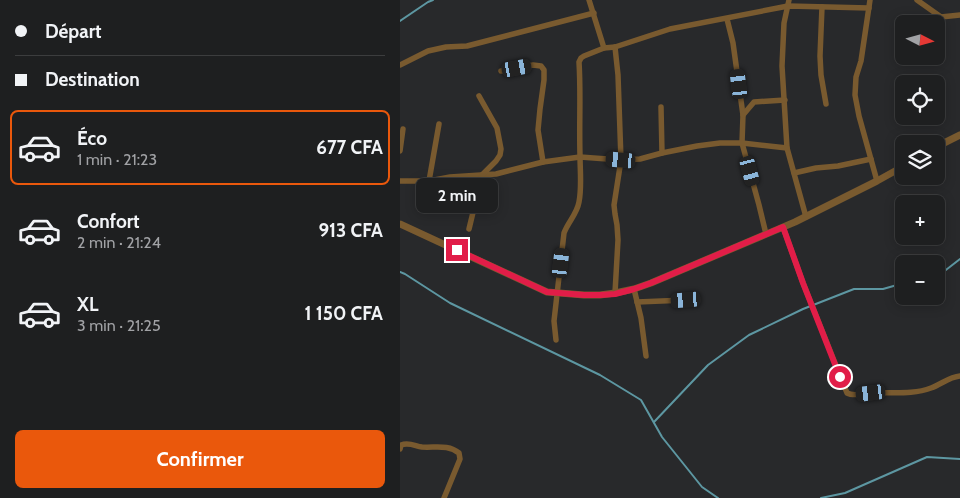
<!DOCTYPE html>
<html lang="fr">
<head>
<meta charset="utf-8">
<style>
  :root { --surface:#1e1f20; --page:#262729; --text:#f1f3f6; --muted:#a1a2a5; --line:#3c3d3e; --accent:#ea580c }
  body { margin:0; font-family:Cabin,sans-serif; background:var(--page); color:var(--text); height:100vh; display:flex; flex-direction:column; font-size:19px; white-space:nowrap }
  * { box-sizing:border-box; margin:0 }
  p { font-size:16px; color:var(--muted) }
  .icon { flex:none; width:28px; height:28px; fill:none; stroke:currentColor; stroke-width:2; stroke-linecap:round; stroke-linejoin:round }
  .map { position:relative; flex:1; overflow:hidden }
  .details { display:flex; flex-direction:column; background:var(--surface); width:400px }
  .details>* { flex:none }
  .hud { display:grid; align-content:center; height:110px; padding:0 15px; background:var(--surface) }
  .needle { width:32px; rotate:96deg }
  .controls { position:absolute; left:495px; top:15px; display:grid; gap:10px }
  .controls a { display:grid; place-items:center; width:50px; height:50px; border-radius:8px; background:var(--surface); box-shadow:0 2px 12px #0003,0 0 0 1px var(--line); font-size:25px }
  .end { position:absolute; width:22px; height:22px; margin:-11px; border:6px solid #e11d48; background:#fff; box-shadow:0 0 0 2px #fff }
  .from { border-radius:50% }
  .bubble { position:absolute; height:35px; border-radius:8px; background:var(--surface); box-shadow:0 2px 12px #0003,0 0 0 1px var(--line); font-size:16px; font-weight:700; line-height:35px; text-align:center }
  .car { position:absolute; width:15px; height:30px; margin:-15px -8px; border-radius:6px; box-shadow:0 0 4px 1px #0007; background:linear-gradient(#222 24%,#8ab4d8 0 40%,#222 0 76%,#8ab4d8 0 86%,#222 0) }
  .hud b { display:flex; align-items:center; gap:18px; height:48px; font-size:19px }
  .hud b+b { border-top:1px solid var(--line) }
  .hud i { width:12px; height:12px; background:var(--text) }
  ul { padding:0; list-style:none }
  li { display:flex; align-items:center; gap:15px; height:75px; margin:0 10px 8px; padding:0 5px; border:2px solid transparent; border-radius:8px }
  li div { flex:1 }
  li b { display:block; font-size:19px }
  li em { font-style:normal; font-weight:700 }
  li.active { border-color:var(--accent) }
  li>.icon { width:45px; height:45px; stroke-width:1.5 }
  .button { display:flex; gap:10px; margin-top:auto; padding:10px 15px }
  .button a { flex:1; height:58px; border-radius:8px; background:var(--accent); color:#fff; font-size:20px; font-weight:700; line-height:58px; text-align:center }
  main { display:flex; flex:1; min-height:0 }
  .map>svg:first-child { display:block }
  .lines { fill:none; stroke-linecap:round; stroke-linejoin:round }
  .stream { stroke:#5d97a2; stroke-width:2 }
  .minor { stroke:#795a2f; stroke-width:5.5 }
  .tertiary { stroke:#795a2f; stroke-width:7 }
  .route { stroke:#e11d48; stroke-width:6 }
</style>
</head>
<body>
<main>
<section class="details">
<div class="hud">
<b><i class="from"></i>Départ</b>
<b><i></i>Destination</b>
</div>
<ul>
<li class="active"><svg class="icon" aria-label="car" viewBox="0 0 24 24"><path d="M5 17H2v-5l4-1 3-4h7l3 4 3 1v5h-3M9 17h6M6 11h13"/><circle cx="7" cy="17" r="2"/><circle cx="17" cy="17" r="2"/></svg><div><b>Éco</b><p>1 min · 21:23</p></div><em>677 CFA</em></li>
<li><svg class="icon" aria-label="car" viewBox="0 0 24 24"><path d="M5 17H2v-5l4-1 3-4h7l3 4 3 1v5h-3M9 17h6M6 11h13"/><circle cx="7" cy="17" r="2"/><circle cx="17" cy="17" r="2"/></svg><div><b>Confort</b><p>2 min · 21:24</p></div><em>913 CFA</em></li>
<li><svg class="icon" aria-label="car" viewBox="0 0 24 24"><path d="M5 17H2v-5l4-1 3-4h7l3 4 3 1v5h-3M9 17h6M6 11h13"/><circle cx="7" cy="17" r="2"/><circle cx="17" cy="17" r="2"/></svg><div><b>XL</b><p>3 min · 21:25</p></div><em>1 150 CFA</em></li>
</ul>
<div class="button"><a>Confirmer</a></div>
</section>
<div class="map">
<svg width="560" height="498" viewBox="0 0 560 498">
  <rect width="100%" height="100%" fill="#28292b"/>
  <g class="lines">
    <g class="stream">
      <path d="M0,21L28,2L33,0"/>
      <path d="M0,272L5,274L50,303L200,375L241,400L262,437L302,487L318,498"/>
      <path d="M536,275L542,273L560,259"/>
      <path d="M254,422L308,365L349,335L403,309L454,289H483L504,283"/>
      <path d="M421,498L445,493L527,457L560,459"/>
    </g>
    <g class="minor">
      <path d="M189,0L204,48"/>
      <path d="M389,0L384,23L382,66L387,148L406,217"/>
      <path d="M470,0L461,61L456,77L455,95L459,116L477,181"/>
      <path d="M517,0L541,17L560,15"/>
      <path d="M422,7L420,56L421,75L426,104"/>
      <path d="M327,19L333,43L343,115L342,143L359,205L366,234"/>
      <path d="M0,65L28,51L46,47L67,46L194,13"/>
      <path d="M101,71L133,65L141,66L144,70V80L140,109L138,130L143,162"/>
      <path d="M261,107L262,153"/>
      <path d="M343,115L354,102L385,100"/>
      <path d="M0,151L3,129"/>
      <path d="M394,173L416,168L438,166L471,159"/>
      <path d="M0,181H29L50,177L96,174L143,162L180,157L221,160L240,159L262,153L297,146L320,143H342L387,148"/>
      <path d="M29,181L39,124"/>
      <path d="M383,227L403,283L447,393C454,397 465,393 473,393C492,392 513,395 531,388C542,384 549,377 560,376"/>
      <path d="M69,229L82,175L96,161L100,155L101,149L97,128L79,96"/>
      <path d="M234,289L241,318L246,356"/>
      <path d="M215,293L218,240L217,225L215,214L214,205L221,160L218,75L215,47"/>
      <path d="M237,302L286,300"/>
      <path d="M156,340L154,321L164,233C168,222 177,214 179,202C182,187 180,171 180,155C179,124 181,93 179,62L181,58L184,56L204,48L215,47L270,29L388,6L469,8"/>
      <path d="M0,449L1,445C9,442 15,446 22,447C35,448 48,444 59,453L60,459L44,498"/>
    </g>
    <g class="tertiary">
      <path d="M536,147L560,135"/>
      <path d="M0,224L147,292L184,295H200L215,293L234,289L251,283L395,222L477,181L504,166"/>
    </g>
  </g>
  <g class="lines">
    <path class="route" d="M57,250L147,292L184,295H200L215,294L234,289L251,283L383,227L403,283L440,377"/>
  </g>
</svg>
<div class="controls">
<a><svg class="needle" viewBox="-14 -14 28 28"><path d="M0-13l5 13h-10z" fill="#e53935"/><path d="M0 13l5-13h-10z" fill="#a1a2a5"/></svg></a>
<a><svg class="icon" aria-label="locate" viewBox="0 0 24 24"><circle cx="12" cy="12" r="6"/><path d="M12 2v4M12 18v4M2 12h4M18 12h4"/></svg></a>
<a><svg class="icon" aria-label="layers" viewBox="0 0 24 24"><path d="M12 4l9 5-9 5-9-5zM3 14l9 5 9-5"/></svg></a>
<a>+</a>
<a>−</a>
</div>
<i class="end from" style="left:440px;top:377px"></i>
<i class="end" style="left:57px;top:250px"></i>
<div class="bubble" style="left:16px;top:178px;width:82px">2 min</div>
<i class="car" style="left:117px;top:68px;rotate:80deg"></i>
<i class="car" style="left:339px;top:84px;rotate:353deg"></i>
<i class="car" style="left:221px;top:160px;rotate:275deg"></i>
<i class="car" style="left:350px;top:171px;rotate:165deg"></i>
<i class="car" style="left:161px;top:263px;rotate:7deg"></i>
<i class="car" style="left:286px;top:300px;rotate:266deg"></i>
<i class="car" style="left:471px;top:393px;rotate:263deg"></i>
</div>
</main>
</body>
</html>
